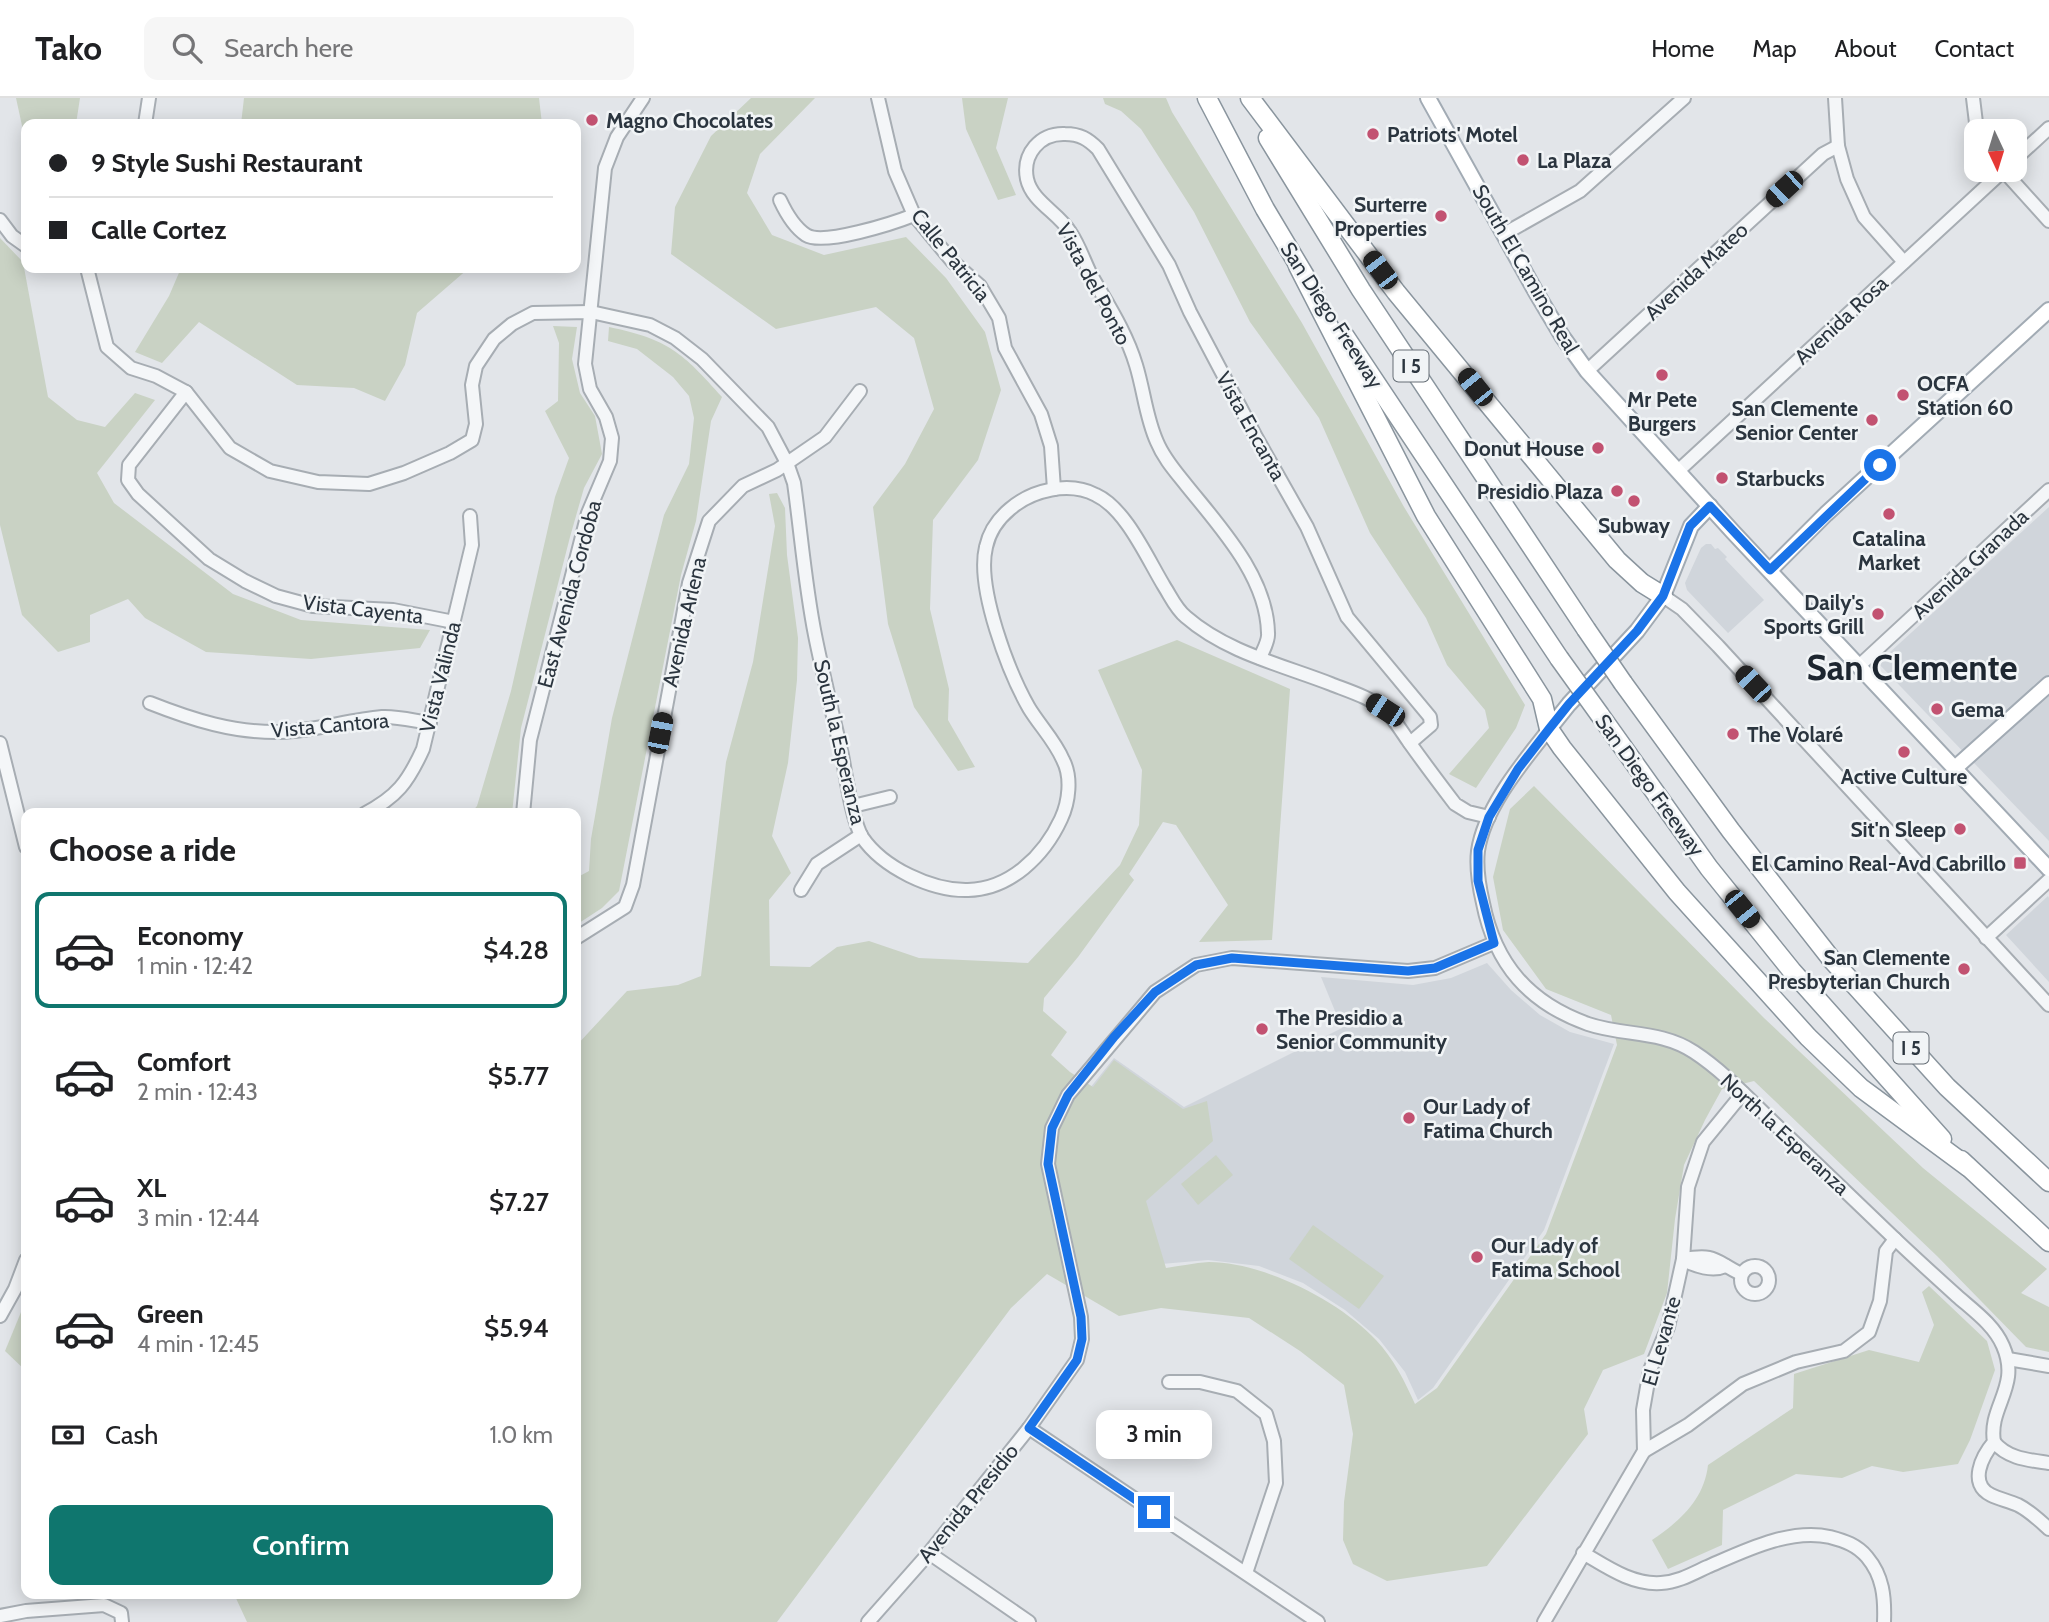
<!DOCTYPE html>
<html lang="en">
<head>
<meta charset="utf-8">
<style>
  :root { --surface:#fff; --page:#f6f6f6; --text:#202124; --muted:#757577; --line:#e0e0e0; --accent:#0f766e }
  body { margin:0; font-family:Cabin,sans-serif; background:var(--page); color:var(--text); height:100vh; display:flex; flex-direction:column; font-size:26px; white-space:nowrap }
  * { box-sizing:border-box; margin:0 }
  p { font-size:23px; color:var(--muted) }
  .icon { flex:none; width:38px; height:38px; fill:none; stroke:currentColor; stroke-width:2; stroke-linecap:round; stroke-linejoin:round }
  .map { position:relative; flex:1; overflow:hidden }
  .drawer { position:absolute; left:21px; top:710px; width:560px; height:791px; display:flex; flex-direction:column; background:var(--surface); border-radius:14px; box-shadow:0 4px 18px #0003 }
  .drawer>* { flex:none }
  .banner { position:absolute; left:21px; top:21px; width:560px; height:154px; border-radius:14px; box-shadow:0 4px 18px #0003; display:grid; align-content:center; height:154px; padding:0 28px; background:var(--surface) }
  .needle { width:46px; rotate:176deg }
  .fabs { position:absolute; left:1964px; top:21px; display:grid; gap:14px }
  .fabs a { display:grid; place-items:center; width:63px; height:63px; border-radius:14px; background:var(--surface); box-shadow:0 4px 18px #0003; font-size:35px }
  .end { position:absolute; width:32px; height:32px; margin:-16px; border:9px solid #1a73e8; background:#fff; box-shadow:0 0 0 4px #fff }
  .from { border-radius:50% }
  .bubble { position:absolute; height:49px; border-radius:14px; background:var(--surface); box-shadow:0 4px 18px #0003; font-size:23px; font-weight:600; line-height:49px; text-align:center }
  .car { position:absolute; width:21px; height:42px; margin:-21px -10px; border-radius:9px; box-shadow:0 0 5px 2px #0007; background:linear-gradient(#222 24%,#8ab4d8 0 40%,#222 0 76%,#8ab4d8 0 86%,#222 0) }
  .banner b { display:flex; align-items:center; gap:24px; height:66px; font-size:26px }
  .banner b+b { border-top:2px solid var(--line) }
  .banner i { width:18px; height:18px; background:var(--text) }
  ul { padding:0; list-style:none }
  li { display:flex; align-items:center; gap:21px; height:116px; margin:0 14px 10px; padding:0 14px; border:4px solid transparent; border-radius:14px }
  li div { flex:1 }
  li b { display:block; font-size:26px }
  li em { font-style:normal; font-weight:600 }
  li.current { border-color:var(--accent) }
  li>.icon { width:63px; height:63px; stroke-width:1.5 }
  h2 { padding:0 28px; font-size:32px; line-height:84px }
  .pay { display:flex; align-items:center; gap:18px; height:77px; padding:0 28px; font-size:26px }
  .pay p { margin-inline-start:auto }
  .cta { display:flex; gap:14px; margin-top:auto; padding:14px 28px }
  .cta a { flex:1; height:80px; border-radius:14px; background:var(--accent); color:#fff; font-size:28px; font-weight:600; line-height:80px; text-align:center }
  header { display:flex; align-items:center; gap:42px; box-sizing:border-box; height:98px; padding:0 35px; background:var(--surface); border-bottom:2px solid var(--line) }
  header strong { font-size:33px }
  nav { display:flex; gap:38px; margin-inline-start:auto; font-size:24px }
  .search { width:490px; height:63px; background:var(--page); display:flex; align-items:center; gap:18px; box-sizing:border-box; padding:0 24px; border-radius:14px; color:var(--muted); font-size:26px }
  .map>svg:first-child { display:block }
  .built { fill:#d0d5db }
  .grass { fill:#c9d2c4 }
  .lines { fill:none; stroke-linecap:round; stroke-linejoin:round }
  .minor-casing { stroke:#a7adb3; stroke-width:16 }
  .major-casing { stroke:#a2abb4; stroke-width:18 }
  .highway-casing { stroke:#8a959e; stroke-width:21 }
  .minor { stroke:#f4f6f8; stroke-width:12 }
  .major { stroke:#fff; stroke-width:14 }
  .highway { stroke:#fff; stroke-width:18 }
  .highway-bridge-casing { stroke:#8a959e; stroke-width:21; stroke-linecap:butt }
  .highway-bridge { stroke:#fff; stroke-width:18 }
  .route { stroke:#1a73e8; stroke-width:9 }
  .poi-dot { fill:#c25271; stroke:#f1f4f6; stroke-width:2.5 }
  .labels { text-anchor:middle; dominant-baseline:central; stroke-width:5; stroke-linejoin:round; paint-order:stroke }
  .shield { fill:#f1f4f6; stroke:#666e76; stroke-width:2 }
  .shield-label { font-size:19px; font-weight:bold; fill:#2b353f }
  .poi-label { font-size:21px; font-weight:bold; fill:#2b353f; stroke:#f1f4f6; text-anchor:start }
  .street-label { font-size:21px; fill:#2b353f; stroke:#f1f4f6 }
  .town-label { font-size:35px; font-weight:bold; fill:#1d2630; stroke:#f1f4f6 }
</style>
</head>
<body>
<header>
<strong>Tako</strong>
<div class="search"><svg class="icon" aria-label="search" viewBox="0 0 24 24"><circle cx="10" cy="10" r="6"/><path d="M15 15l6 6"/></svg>Search here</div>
<nav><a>Home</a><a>Map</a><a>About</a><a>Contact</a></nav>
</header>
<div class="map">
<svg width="2049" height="1524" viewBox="0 0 2049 1524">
  <rect width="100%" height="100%" fill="#e2e5e9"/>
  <g class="built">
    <path d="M2049,409V743L1878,565Z"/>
    <path d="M1706,446H1711L1715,451L1718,450L1727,459L1725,461L1764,502L1728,535L1687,492L1685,485L1701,450Z"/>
    <path d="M2048,798L2049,800V884L2006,837Z"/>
    <path d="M1487,865L1511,892L1540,917L1570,934L1614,946L1544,1132L1433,1290L1418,1302L1405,1274L1379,1241L1345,1212L1303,1185L1259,1168L1208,1162L1138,1168L1070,1015L1114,960L1184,1009L1342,930L1321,879L1413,887L1451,880Z"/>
  </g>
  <g class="grass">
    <path d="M16,0H80L76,26H26V46Z"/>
    <path d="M244,0H539L542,26H241Z"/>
    <path d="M751,0H815L760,56L747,95L772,137L824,157L906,139L946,180L985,234L1001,292L978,362L933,422L930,511L949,591L948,622L975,669L958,673L914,609L888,526L873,409L905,366L934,311L914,240L876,209L776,231L671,156L675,109L711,38Z"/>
    <path d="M962,0H1008L996,50L1016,97L998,102L966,31Z"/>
    <path d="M1103,0H1166L1172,14L1302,225L1404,409L1525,607L1516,630L1476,690L1449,676L1489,630L1485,612L1447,567L1426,520L1370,435L1319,320L1250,224L1194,114L1141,31L1121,13L1105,6Z"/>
    <path d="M0,140L23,164L48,299L77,322L105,329L135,295L155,302L97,375L114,405L233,496L301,522L430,532L420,550L311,561L206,554L145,520L128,501L90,517V544L58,554L22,517L0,427Z"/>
    <path d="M181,170H469L417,215L405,267L385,303L354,290L297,287L199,224L162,265L135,254L169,198Z"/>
    <path d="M553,228L577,229L572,261L580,295L595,318L602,356L584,390L570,439L521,630L512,716H470L477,708L511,593L555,399L569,360L545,313L558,303L559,245Z"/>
    <path d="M609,229C668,241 683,255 722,299L711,323L696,423L681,477L619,793L602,810L576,827V780L589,773L591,741L612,620L664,417L689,366L694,320L689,298L673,279L637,251L608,243Z"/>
    <path d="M777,395L785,410L787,457L798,540L797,582L788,665L772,738L791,775L769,802L770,868L810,869L837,849L869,843L919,860L1028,865L1120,767L1139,727L1142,672L1098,572L1177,542L1290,591L1272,842L1199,844L1228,807L1176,727L1163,724L1129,776L1134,782L1078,859L1044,900L1043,913L1067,934L1051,957L1070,974L1093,989L1114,962L1183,1011L1207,1003L1213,1043L1146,1103L1166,1170C1180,1168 1194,1165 1209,1164C1263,1164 1340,1203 1376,1242C1394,1261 1405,1284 1415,1306L1437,1290L1546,1136L1617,947L1611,917L1546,891L1503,832L1493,779L1510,711L1534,688L1764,920L1923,1070L2047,1171L2021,1195L2049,1209V1254L2026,1249L1937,1158L1754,983L1722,991L1705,1022L1684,1067L1675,1121L1667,1195L1644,1256L1603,1272L1584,1311L1588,1336L1487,1468L1387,1483L1353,1466L1343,1442L1344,1404L1353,1336L1344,1287L1300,1253L1249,1220L1161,1210L1119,1218L1047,1176L1011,1210L777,1524H247L234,1496H576V948L627,893L678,887L701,878L726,664L753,564L775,428L769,396Z"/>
    <path d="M1216,1057L1233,1077L1198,1107L1181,1086Z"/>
    <path d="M1313,1127L1384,1178L1359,1211L1289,1161Z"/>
    <path d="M1929,1188L1987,1243L1995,1272L1970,1342L1958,1366L1903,1374L1872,1368L1842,1380L1796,1376L1723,1412L1722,1447L1668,1471L1652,1442C1680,1423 1704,1402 1708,1367L1793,1310L1794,1276L1869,1252L1919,1264L1934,1227L1922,1194Z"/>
    <path d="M26,1202V1273L5,1253Z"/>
  </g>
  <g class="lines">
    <defs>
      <g id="minor">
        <path d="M878,0L895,73L914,117L952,163L980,188L999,220L1005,250L1041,316L1051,348L1054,391"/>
        <path d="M1835,0L1838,48L1847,81L1864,119L1904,164"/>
        <path d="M1973,0L1977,33"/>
        <path d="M145,26L149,0"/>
        <path d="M2014,62L2049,30"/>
        <path d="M2003,72L2049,123"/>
        <path d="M780,102C786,115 794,129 806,137C823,148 894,125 914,117"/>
        <path d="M0,122L12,138L26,148"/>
        <path d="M1504,136L1580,93L1684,0"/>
        <path d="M87,170L107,249L131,270L156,278L186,294L230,350L270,373L318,384L369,386L404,375L450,355L472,342L476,326L472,287L476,268L494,241L512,226L533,215L591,214L650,227L675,240L702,261L768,329L787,365L794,385C801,435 805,487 815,537C823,577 833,617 842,657C846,678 852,722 862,739C883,770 932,793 968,792C1010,791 1044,758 1061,721C1069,704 1072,679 1063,662C1055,643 1040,628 1029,610C1009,575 976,490 986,449C989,435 998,421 1010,411C1032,392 1069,383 1096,397C1126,411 1147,460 1164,488C1171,499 1176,511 1186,519C1226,554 1282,567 1331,586C1349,593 1372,600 1386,613C1395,622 1402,634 1409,644C1424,665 1439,685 1455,706L1468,714L1489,719"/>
        <path d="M1587,273L1823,56L1838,48"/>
        <path d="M186,294L129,367L128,382L138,396L209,461L245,483L276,498L313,508L393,512L454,524"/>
        <path d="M1678,373L2004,72"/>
        <path d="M1663,498L1682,511L1718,548L2049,907"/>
        <path d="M1260,560C1263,552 1269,543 1268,535C1267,479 1220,429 1187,388C1176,374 1164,361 1157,344C1146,320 1144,293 1136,267C1126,234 1108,207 1091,177C1084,163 1079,147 1070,134C1059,115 1032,104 1027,81C1022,56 1040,35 1065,36C1080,36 1088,41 1098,51L1169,167L1190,214L1256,339L1307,429L1347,519L1430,619L1431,627L1410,645"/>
        <path d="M1860,567L2049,392"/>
        <path d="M150,605C193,622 234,635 280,634C315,633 348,622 382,619C397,618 415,623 430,625"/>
        <path d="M1549,631C1523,664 1484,710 1478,753C1476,770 1479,788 1483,805C1495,866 1529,905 1588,926C1623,938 1661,932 1694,954C1723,973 1748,1000 1773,1024C1814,1063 1854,1102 1895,1141C1915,1160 1936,1179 1957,1198C1974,1213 1994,1227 2003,1248C2021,1289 1988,1308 1994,1344C1982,1358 1968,1386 1991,1397C1999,1401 2009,1403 2018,1407C2030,1413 2039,1422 2049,1431"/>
        <path d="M0,645L26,749"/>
        <path d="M853,708L890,699"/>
        <path d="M364,716C397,699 408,684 423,651L472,447L470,418"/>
        <path d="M523,716L530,642L588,415L610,363L612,340L606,319L590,291L585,266L605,70L617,39L643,0"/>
        <path d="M801,792L817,766L861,737"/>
        <path d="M576,840L625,809L633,787L689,485L709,423L743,388L777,372L825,339L860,293"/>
        <path d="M1986,840L2049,782"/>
        <path d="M1683,1161C1717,1156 1713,1162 1741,1176"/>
        <path d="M1683,1162C1696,1168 1712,1174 1726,1168"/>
        <circle cx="1755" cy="1182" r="14"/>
        <path d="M0,1218L15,1191L26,1162"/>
        <path d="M2008,1261L2049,1268"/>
        <path d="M1169,1284H1200L1237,1293L1266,1316L1274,1343L1276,1385L1246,1475"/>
        <path d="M1029,1330L1318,1524"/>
        <path d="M1994,1344C2008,1361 2029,1362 2049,1365"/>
        <path d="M1644,1353L1688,1327L1743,1286L1796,1264L1844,1253L1869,1234L1880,1203L1886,1153L1895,1141"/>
        <path d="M929,1455L1029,1524"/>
        <path d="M1583,1455C1607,1469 1632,1487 1661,1485C1678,1484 1692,1476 1707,1469C1744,1453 1789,1430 1830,1439C1845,1443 1857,1447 1867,1459C1883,1478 1885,1499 1884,1524"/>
        <path d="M0,1518L26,1513L104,1507L121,1515L122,1524"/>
        <path d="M868,1524L929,1455L1029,1330L1077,1262L1082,1241L1081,1219L1048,1066L1052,1030L1068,997L1155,894L1196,867L1232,860L1408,873L1435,870L1494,845"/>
        <path d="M1544,1524L1644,1353L1643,1312L1650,1272L1668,1229L1683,1161L1688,1089L1703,1044L1743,995"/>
      </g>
      <g id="major">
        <path d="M1428,0L1537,196L1562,238L1587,273L1733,434L2049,771"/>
        <path d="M1770,472L1826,416L2049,212"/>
        <path d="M1549,631L1569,606L1637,533L1663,498L1691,428L1710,408"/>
        <path d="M1954,671L2049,586"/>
      </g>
      <g id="highway">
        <path d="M1207,0L1265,111L1305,178"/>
        <path d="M1250,0L1396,194L1617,462L1642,485L1663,498"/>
        <path d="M1268,40L1361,192L1586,531"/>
        <path d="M1298,168L1426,418L1542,601L1549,631L1562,650L1677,794L1808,939L1861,990L1968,1069"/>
        <path d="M1344,237L1559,560"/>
        <path d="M1623,585L1731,733L1832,862L1947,989L2049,1084"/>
        <path d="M1600,617L1709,770L1792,873L1942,1041"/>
        <path d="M1961,1062L2049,1144"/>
      </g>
    </defs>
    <use href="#minor" class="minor-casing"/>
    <use href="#major" class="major-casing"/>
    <use href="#highway" class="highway-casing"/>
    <use href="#minor" class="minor"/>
    <use href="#major" class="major"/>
    <use href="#highway" class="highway"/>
    <defs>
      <g id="highway-bridge">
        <path d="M1586,531L1623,585"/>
        <path d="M1559,560L1600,617"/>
      </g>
    </defs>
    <use href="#highway-bridge" class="highway-bridge-casing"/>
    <use href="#highway-bridge" class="highway-bridge"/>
  </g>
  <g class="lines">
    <path class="route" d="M1154,1414L1029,1330L1077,1262L1082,1241L1081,1219L1048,1066L1052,1030L1068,997L1114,939L1155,894L1196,867L1232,860L1408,873L1435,870L1494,845L1478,783V752L1489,719L1518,671L1549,631L1569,606L1637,533L1663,498L1690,428L1710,408L1770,472L1880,367"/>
  </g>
  <g class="poi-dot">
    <circle cx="592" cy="22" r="7"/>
    <circle cx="1373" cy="36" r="7"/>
    <circle cx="1523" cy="62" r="7"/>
    <circle cx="1441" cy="118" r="7"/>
    <circle cx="1662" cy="277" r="7"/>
    <circle cx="1903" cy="297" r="7"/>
    <circle cx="1872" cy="322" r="7"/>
    <circle cx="1598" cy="350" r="7"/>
    <circle cx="1722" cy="380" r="7"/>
    <circle cx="1617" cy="393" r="7"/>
    <circle cx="1634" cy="403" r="7"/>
    <circle cx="1889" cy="416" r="7"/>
    <circle cx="1878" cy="516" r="7"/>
    <circle cx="1937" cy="611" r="7"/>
    <circle cx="1733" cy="636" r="7"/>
    <circle cx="1904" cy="654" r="7"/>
    <circle cx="1960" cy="731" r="7"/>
    <rect x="2013" y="758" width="14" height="14" rx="3.5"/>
    <circle cx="1964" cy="871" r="7"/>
    <circle cx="1262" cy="931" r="7"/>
    <circle cx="1409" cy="1020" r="7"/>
    <circle cx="1477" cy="1159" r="7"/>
  </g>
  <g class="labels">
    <g class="shield">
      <rect x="1393.5" y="252.5" width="35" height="31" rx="5"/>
      <rect x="1893.5" y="934.5" width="35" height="31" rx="5"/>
    </g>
    <g class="shield-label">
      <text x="1411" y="268">I 5</text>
      <text x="1911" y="950">I 5</text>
    </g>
    <g class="poi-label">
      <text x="606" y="22">Magno Chocolates</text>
      <text x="1387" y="36">Patriots' Motel</text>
      <text x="1537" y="62">La Plaza</text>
      <text x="1427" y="106" text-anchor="end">Surterre<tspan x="1427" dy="24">Properties</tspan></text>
      <text x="1917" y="285">OCFA<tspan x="1917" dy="24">Station 60</tspan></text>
      <text x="1662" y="301" text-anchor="middle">Mr Pete<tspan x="1662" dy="24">Burgers</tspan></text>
      <text x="1858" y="310" text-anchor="end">San Clemente<tspan x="1858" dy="24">Senior Center</tspan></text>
      <text x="1584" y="350" text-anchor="end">Donut House</text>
      <text x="1736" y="380">Starbucks</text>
      <text x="1603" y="393" text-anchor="end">Presidio Plaza</text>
      <text x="1634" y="427" text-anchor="middle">Subway</text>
      <text x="1889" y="440" text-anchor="middle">Catalina<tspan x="1889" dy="24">Market</tspan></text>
      <text x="1864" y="504" text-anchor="end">Daily's<tspan x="1864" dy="24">Sports Grill</tspan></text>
      <text x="1951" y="611">Gema</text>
      <text x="1747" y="636">The Volaré</text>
      <text x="1904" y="678" text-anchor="middle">Active Culture</text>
      <text x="1946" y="731" text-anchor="end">Sit'n Sleep</text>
      <text x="2006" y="765" text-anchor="end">El Camino Real-Avd Cabrillo</text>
      <text x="1950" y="859" text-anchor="end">San Clemente<tspan x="1950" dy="24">Presbyterian Church</tspan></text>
      <text x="1276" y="919">The Presidio a<tspan x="1276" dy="24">Senior Community</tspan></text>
      <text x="1423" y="1008">Our Lady of<tspan x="1423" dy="24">Fatima Church</tspan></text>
      <text x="1491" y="1147">Our Lady of<tspan x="1491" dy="24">Fatima School</tspan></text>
    </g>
    <g class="street-label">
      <text transform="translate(951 157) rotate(51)">Calle Patricia</text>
      <text transform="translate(1526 171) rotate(60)">South El Camino Real</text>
      <text transform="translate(1696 173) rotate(-43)">Avenida Mateo</text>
      <text transform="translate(1094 186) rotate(62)">Vista del Ponto</text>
      <text transform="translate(1332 217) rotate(57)">San Diego Freeway</text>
      <text transform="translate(1841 222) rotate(-43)">Avenida Rosa</text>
      <text transform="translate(1251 328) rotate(61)">Vista Encanta</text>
      <text transform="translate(1970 466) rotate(-43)">Avenida Granada</text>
      <text transform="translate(569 496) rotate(-75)">East Avenida Cordoba</text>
      <text transform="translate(363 511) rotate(7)">Vista Cayenta</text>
      <text transform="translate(684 524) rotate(-77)">Avenida Arlena</text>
      <text transform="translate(440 579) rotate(-76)">Vista Valinda</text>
      <text transform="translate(330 627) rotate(-5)">Vista Cantora</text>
      <text transform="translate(840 644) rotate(77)">South la Esperanza</text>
      <text transform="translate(1650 687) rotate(54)">San Diego Freeway</text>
      <text transform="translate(1785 1036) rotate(43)">North la Esperanza</text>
      <text transform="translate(1661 1243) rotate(-74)">El Levante</text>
      <text transform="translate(968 1405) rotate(-51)">Avenida Presidio</text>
    </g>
    <g class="town-label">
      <text x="1912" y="569">San Clemente</text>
    </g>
  </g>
</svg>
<div class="fabs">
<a><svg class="needle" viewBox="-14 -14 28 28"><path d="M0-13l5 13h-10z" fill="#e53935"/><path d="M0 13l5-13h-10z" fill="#757577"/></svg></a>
</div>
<i class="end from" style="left:1880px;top:367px"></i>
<i class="end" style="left:1154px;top:1414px"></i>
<div class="bubble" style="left:1096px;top:1312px;width:116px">3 min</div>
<i class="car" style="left:1784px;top:91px;rotate:227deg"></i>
<i class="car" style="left:1380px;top:172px;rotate:323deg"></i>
<i class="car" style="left:1475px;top:289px;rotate:321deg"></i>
<i class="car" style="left:1753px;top:586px;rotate:317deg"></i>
<i class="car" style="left:1385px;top:612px;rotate:303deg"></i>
<i class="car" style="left:660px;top:635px;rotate:11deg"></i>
<i class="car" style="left:1742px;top:811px;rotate:141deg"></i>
<div class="banner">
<b><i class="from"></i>9 Style Sushi Restaurant</b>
<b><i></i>Calle Cortez</b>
</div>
<section class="drawer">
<h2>Choose a ride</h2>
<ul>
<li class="current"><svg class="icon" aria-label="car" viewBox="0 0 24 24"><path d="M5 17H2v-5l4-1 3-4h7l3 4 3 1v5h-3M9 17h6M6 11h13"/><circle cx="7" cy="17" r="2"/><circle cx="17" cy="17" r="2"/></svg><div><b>Economy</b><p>1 min · 12:42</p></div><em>$4.28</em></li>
<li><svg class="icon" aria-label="car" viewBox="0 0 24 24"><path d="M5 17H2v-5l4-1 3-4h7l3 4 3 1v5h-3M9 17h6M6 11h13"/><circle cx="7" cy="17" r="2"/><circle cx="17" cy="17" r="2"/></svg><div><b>Comfort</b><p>2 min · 12:43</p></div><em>$5.77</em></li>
<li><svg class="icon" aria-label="car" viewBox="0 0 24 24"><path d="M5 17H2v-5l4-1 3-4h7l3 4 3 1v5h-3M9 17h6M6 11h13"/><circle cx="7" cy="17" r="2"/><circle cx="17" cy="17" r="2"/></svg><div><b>XL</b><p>3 min · 12:44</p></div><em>$7.27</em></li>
<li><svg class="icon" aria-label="car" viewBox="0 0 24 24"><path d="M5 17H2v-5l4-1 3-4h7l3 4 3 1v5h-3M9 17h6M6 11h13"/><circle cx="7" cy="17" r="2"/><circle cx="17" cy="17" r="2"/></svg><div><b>Green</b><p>4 min · 12:45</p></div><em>$5.94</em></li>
</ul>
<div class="pay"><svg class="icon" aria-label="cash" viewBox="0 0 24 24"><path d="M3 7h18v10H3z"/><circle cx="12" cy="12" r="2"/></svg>Cash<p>1.0 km</p></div>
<div class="cta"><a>Confirm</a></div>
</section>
</div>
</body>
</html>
